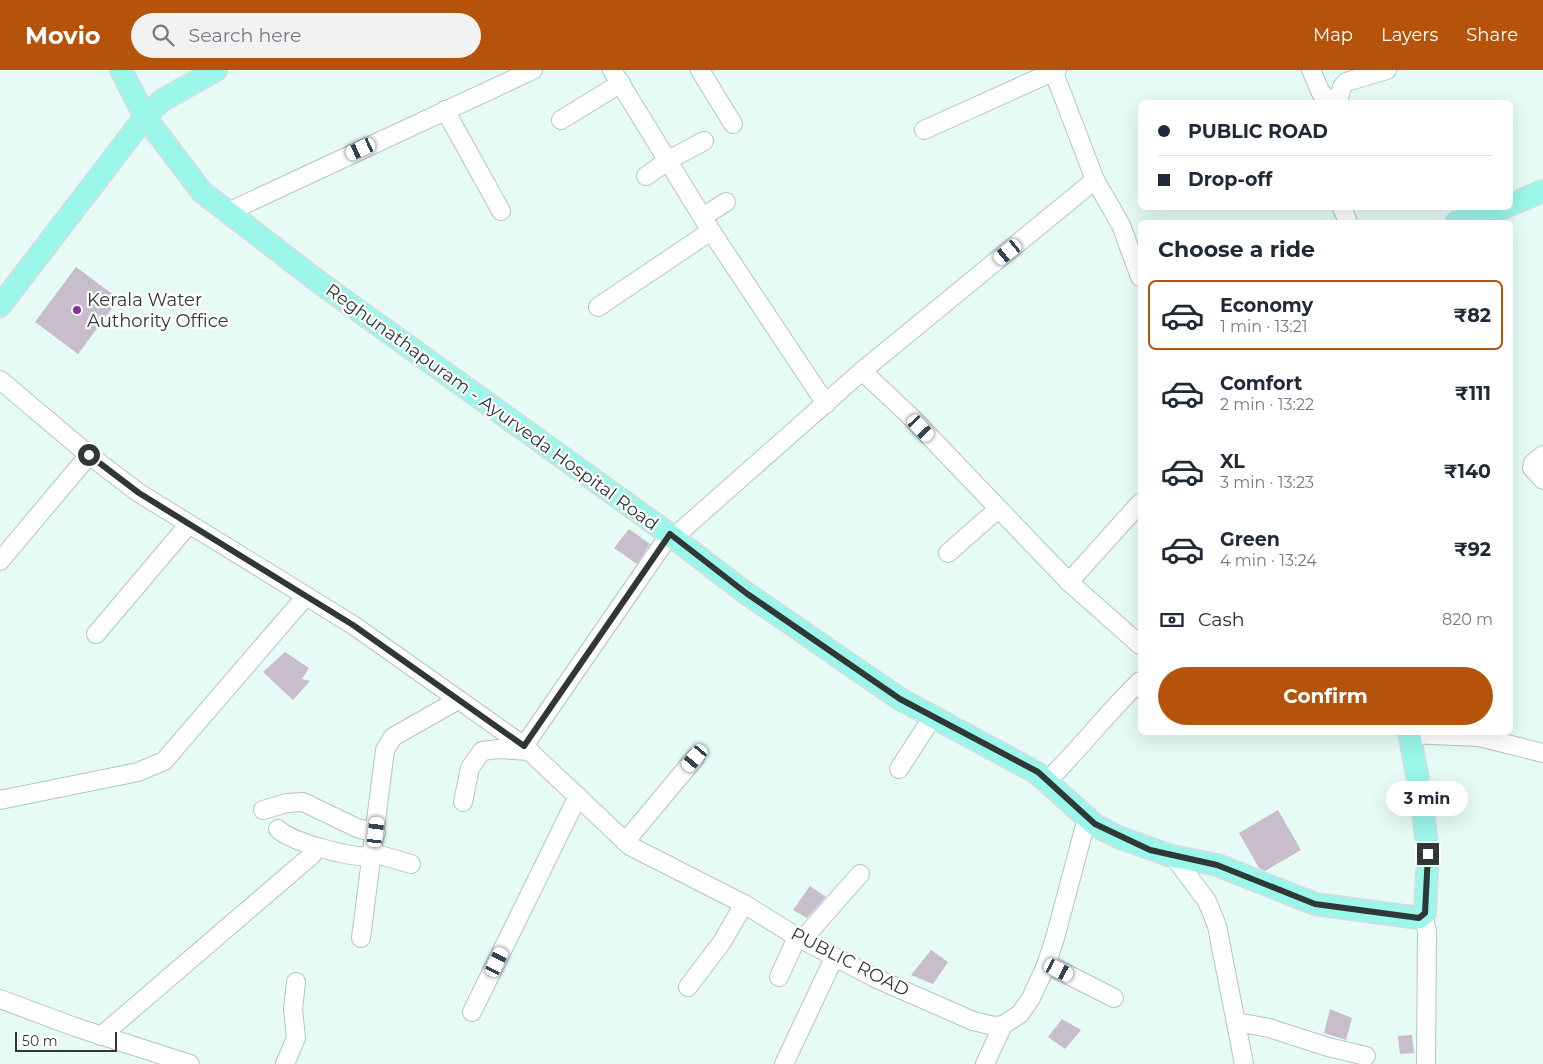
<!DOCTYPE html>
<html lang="en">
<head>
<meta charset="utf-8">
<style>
  :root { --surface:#fff; --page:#f2f2f3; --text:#1f2937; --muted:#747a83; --line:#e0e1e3; --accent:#b45309 }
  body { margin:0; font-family:Montserrat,sans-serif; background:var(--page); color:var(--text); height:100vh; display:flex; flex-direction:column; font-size:19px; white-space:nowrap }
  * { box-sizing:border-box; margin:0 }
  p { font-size:16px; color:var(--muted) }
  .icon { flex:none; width:28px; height:28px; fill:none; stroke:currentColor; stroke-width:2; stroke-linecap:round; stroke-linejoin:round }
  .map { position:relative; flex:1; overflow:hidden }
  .side { position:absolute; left:1138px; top:150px; width:375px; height:515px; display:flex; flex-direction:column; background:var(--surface); border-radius:8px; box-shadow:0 5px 20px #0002 }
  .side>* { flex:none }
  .top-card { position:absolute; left:1138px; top:30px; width:375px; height:110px; border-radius:8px; box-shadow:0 5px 20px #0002; display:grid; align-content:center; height:110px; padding:0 20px; background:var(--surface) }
  .scale { position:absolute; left:15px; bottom:12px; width:102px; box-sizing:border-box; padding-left:5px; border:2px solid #303836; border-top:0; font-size:14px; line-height:18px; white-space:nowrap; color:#303836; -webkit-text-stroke:4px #fff; paint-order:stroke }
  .end { position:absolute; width:22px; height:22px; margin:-11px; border:6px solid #303836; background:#fff; box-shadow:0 0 0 2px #fff }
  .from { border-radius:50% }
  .bubble { position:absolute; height:35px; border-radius:18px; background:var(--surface); box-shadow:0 5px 20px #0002; font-size:16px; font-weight:700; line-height:35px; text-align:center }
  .car { position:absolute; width:15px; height:30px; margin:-15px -8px; border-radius:6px; box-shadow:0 0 4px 1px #0007; background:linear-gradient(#fff 24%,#345 0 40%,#fff 0 76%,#345 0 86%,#fff 0) }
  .top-card b { display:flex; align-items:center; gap:18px; height:48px; font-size:19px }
  .top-card b+b { border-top:1px solid var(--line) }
  .top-card i { width:12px; height:12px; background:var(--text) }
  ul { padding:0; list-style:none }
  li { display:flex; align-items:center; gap:15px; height:70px; margin:0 10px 8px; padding:0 10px; border:2px solid transparent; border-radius:8px }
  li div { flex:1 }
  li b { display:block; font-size:19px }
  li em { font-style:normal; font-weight:700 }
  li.active { border-color:var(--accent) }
  li>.icon { width:45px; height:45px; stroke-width:1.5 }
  h2 { padding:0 20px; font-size:22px; line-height:60px }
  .pay { display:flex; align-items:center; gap:12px; height:55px; padding:0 20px; font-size:19px }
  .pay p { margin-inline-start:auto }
  .cta { display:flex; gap:10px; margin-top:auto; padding:10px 20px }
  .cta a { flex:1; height:58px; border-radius:30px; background:var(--accent); color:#fff; font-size:20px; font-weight:700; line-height:58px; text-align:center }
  header { display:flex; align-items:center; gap:30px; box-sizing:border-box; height:70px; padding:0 25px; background:var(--accent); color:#fff }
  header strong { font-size:24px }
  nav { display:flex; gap:28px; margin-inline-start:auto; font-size:18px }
  .search { width:350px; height:45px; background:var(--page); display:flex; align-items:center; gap:12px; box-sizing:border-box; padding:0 18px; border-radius:28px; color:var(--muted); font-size:19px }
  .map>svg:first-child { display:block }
  .building { fill:#c7bdcb }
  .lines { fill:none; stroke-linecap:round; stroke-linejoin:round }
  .minor-casing { stroke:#b2c6c2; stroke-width:20 }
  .major-casing { stroke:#dadbdb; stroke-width:24 }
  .minor { stroke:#fff; stroke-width:18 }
  .major { stroke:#9af7e9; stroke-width:21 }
  .route { stroke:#303836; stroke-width:6 }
  .poi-dot { fill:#8432a1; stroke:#fff; stroke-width:2 }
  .labels { text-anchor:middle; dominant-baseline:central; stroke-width:4.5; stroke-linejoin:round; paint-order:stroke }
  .poi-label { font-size:18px; fill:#303836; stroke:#fff; text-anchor:start }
  .street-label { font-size:18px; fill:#303836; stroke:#fff }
</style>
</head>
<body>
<header>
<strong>Movio</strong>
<div class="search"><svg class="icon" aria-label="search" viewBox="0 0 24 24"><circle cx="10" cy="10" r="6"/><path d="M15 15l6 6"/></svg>Search here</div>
<nav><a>Map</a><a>Layers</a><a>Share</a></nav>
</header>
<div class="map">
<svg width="1543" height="994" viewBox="0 0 1543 994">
  <rect width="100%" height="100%" fill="#e6fbf6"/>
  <g class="building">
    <path d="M76,197L119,229L78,284L35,252Z"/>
    <path d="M629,459L650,474L637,494L614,478Z"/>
    <path d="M285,582L309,598L302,609L310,611L293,630L263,602Z"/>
    <path d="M1278,740L1301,780L1265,801L1259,798L1239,763Z"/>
    <path d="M810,816L826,827L807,848L793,840Z"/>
    <path d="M931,880L948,892L933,914L911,905Z"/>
    <path d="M1330,939L1352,948L1346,970L1324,963Z"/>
    <path d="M1062,949L1081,960L1065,979L1048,967Z"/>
    <path d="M1412,965L1414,983L1400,984L1398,966Z"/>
  </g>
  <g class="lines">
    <defs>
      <g id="minor">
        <path d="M612,0L711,161L826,334"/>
        <path d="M700,0L733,54"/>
        <path d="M1053,0L1095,110L1121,155L1140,207"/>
        <path d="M1311,0L1321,23L1333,32"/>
        <path d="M1338,32L1342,17L1346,12L1387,0"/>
        <path d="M445,40L501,141"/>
        <path d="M561,50L621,13"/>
        <path d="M924,60L1057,0"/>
        <path d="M646,106L669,90L704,71"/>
        <path d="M1342,138L1348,152"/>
        <path d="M228,142L533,0"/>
        <path d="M704,146L726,132"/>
        <path d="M598,237L711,161"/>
        <path d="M862,301L909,345L1069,512L1140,575"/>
        <path d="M0,310L89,385L139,423L353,555L524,676L630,776L744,834L797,867L875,908L973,951L994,956L1003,955L1020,944L1031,928L1045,898L1055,868L1084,759L1089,750"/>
        <path d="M1543,385L1533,393L1532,398L1543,410"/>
        <path d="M674,467L862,301L1095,110"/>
        <path d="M948,483L998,439"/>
        <path d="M0,491L89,385"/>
        <path d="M1069,512L1140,433"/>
        <path d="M96,564L189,454"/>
        <path d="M1409,664L1479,667L1543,683"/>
        <path d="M524,676L670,464"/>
        <path d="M899,699L932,648"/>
        <path d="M1047,711C1080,679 1107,643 1140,611"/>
        <path d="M0,730L138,702L164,691L306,526"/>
        <path d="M463,732L470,698L482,681L498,679L530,681"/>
        <path d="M263,740L287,733L303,732L357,758L376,763"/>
        <path d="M278,759C291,772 353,789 372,786"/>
        <path d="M625,772L695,688"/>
        <path d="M373,783L411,794"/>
        <path d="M1174,787L1207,831L1217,856L1244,994"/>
        <path d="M1423,845L1427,861L1426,994"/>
        <path d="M361,868L385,680L393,667L458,630"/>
        <path d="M803,869L860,804"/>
        <path d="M1047,894L1114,928"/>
        <path d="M779,907L797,867"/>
        <path d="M688,917L722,872L744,834"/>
        <path d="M0,929L75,957L190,994"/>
        <path d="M472,942L578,726"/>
        <path d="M1237,952L1269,958L1328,977L1366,986"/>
        <path d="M101,966L312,785"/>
        <path d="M285,994L296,968L293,939L296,912"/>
        <path d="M784,994L834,888"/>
        <path d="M985,994L1003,955"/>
      </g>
      <g id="major">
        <path d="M121,0L145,47L202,122L320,213L658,456L746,523L900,629L1037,703L1095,755L1118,767L1171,786L1217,795L1315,834L1419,848L1425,843L1428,784L1421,725L1409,662"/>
        <path d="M1510,135L1543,121"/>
        <path d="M1457,152L1504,138"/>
        <path d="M0,236L145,47L161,31L216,0"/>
      </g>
    </defs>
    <use href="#minor" class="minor-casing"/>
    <use href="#major" class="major-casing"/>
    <use href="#minor" class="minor"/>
    <use href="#major" class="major"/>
  </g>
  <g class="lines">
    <path class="route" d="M89,385L139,423L353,555L524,676L670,464L746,523L900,629L1038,702L1095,754L1150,780L1217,795L1315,834L1419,848L1425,843L1428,784"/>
  </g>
  <circle class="poi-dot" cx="77" cy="240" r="5"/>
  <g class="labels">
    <g class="poi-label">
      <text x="87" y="230">Kerala Water<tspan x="87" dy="21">Authority Office</tspan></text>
    </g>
    <g class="street-label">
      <text transform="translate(492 337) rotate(36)">Reghunathapuram - Ayurveda Hospital Road</text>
      <text transform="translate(850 892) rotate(27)">PUBLIC ROAD</text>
    </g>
  </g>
</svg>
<div class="scale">50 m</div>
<i class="end from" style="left:89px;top:385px"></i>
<i class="end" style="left:1428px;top:784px"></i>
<div class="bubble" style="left:1386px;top:711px;width:82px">3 min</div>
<i class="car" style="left:361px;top:79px;rotate:245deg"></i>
<i class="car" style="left:1008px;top:182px;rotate:231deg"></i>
<i class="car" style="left:921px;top:358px;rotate:137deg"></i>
<i class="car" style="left:695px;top:688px;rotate:220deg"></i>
<i class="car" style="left:376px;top:762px;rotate:7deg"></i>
<i class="car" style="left:497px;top:892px;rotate:26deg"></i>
<i class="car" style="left:1059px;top:900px;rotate:117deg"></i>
<div class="top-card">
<b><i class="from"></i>PUBLIC ROAD</b>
<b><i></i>Drop-off</b>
</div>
<section class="side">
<h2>Choose a ride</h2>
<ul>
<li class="active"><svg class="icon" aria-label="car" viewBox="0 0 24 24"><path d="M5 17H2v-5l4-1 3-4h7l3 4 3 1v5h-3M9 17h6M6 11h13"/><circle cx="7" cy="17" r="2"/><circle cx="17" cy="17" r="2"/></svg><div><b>Economy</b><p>1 min · 13:21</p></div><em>₹82</em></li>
<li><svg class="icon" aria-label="car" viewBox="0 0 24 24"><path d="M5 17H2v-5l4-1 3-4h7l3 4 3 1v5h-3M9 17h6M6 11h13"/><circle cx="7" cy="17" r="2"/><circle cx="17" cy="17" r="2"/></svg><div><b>Comfort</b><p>2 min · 13:22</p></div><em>₹111</em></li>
<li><svg class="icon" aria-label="car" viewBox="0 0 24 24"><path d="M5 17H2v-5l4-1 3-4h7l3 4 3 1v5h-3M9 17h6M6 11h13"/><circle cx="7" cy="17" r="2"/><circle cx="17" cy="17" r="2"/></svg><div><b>XL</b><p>3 min · 13:23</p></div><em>₹140</em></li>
<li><svg class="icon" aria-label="car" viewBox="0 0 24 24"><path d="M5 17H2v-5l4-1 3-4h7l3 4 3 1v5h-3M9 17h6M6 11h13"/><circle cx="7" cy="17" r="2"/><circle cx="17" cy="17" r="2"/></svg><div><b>Green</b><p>4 min · 13:24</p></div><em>₹92</em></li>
</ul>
<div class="pay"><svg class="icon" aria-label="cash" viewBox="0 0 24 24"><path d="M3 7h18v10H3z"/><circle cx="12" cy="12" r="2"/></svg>Cash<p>820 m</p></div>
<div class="cta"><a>Confirm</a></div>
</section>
</div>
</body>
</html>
